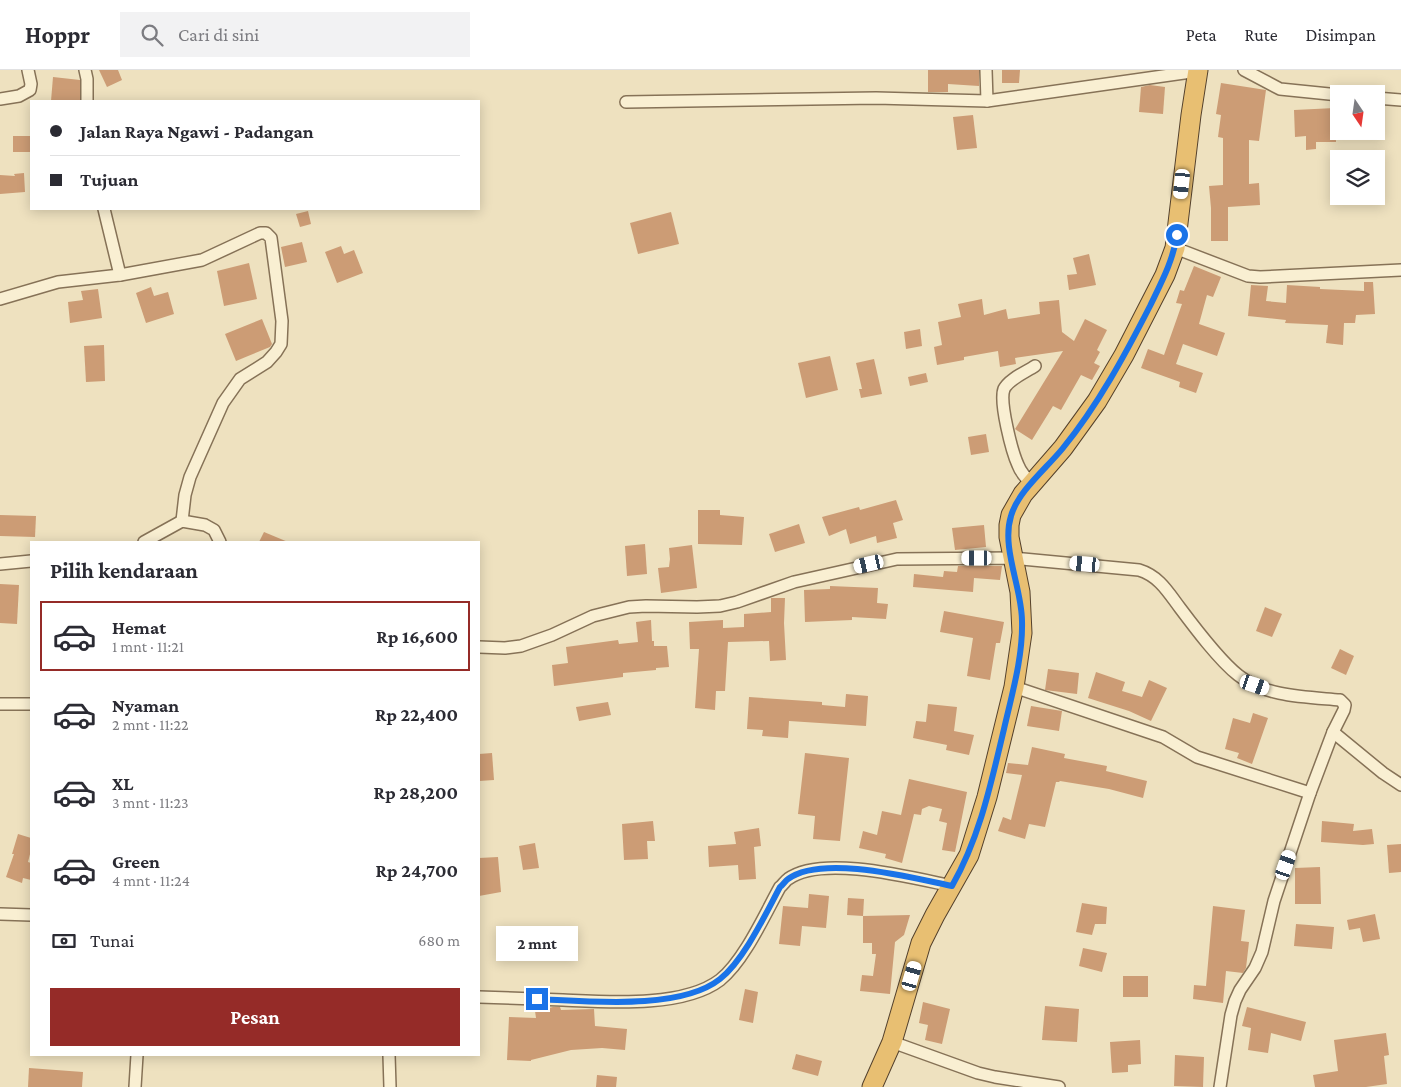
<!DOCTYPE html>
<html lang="id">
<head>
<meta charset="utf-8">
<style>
  :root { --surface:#fff; --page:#f2f2f3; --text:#2b2b33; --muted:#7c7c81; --line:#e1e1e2; --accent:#952b28 }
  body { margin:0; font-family:"Crimson Pro",serif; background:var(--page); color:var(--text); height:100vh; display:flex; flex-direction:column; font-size:19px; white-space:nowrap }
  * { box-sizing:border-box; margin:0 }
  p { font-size:16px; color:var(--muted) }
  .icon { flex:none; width:28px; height:28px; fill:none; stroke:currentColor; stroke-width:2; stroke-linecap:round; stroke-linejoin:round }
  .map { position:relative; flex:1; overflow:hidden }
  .side { position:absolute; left:30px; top:471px; width:450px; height:515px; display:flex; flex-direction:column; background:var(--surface); border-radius:0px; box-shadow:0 2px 12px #0003 }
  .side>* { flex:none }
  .top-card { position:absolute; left:30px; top:30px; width:450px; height:110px; border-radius:0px; box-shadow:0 2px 12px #0003; display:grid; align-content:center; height:110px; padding:0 20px; background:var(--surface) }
  .needle { width:32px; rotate:167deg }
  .tools { position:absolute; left:1330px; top:15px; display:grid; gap:10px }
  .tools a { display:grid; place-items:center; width:55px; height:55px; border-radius:0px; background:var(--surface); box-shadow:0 2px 12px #0003; font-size:25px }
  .end { position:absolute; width:22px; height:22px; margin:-11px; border:6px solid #1a73e8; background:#fff; box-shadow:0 0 0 2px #fff }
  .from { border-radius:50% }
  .bubble { position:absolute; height:35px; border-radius:0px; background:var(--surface); box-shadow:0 2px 12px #0003; font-size:16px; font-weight:700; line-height:35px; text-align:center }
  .car { position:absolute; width:15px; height:30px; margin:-15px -8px; border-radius:6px; box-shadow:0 0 4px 1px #0007; background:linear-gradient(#fff 24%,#345 0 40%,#fff 0 76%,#345 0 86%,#fff 0) }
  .top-card b { display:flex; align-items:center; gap:18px; height:48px; font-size:19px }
  .top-card b+b { border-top:1px solid var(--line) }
  .top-card i { width:12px; height:12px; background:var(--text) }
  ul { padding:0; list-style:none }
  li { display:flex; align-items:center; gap:15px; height:70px; margin:0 10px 8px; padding:0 10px; border:2px solid transparent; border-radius:0px }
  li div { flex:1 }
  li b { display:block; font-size:19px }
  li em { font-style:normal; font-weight:700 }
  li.current { border-color:var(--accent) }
  li>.icon { width:45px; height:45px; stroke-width:1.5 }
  h2 { padding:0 20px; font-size:22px; line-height:60px }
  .pay { display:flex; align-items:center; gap:12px; height:55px; padding:0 20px; font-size:19px }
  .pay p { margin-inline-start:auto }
  .primary-button { display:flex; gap:10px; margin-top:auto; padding:10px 20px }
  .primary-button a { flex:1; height:58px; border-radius:0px; background:var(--accent); color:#fff; font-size:20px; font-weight:700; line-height:58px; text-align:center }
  header { display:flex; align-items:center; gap:30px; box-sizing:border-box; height:70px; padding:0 25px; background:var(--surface); border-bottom:1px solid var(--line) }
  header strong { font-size:24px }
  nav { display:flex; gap:28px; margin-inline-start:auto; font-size:18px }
  .search { width:350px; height:45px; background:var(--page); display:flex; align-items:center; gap:12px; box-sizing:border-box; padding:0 18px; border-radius:0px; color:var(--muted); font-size:19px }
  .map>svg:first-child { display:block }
  .building { fill:#cc9c75 }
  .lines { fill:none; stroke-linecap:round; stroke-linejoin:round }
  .minor-casing { stroke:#867257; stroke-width:14 }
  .trunk-casing { stroke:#53402c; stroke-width:21 }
  .minor { stroke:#f9efd2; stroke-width:11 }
  .trunk { stroke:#e8bf72; stroke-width:19 }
  .route { stroke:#1a73e8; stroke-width:6 }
</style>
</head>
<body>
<header>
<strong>Hoppr</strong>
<div class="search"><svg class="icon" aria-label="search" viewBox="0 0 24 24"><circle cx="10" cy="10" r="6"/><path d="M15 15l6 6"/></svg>Cari di sini</div>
<nav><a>Peta</a><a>Rute</a><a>Disimpan</a></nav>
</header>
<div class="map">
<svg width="1401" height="1017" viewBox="0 0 1401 1017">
  <rect width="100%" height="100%" fill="#eee1bf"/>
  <g class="building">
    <path d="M99,0H118L122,10L107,17Z"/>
    <path d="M928,0H979V16L948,14V22H928Z"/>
    <path d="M1002,0H1020L1019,13H1002Z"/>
    <path d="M53,7L80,10V31H51Z"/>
    <path d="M1221,13L1266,20L1259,71L1249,70V114L1259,113L1260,135L1228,137V171H1211V138L1209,116L1223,115V68L1218,67L1221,45L1216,44Z"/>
    <path d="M1150,15L1165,17L1163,44L1139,42L1141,17Z"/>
    <path d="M1335,38L1336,72H1316V79L1306,80V66L1295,67L1294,40Z"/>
    <path d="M973,45L977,78L957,80L953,47Z"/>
    <rect x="13" y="66" width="18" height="16"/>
    <path d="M24,103L25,122L0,124V105L15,106L14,104Z"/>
    <path d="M308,141L311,154L300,157L296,144Z"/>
    <path d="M671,142L679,174L638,184L630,153Z"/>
    <path d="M302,172L307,192L285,197L281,177Z"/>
    <path d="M341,176L344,184L354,180L363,203L337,213L325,182Z"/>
    <path d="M1089,184L1096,215L1069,220L1067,205L1077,204L1073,188Z"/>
    <path d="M249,193L257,229L224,236L217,201Z"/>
    <path d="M1194,196L1221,207L1213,227L1207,225L1199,254L1225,263L1217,286L1183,274L1176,294L1203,303L1196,323L1179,317L1180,312L1141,298L1148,279L1164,285L1182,234L1176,233L1180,220L1184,221Z"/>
    <path d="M1364,212H1373L1375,244L1356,245L1355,253H1344L1343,275L1326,273L1328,255L1285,253L1286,250L1248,246L1251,215L1268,216L1266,231L1286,233L1287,215L1320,217V219L1364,221Z"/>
    <path d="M151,217L154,226L168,222L174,244L146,253L136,223Z"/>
    <path d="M98,219L102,248L70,253L68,232L83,230L81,221Z"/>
    <path d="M982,229L984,245L1006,239L1008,249L1040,244L1039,232L1059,230L1062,262L1074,271L1085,249L1107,260L1097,280L1100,282L1094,293L1100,296L1092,310L1081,305L1061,340L1053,336L1032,370L1015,359L1063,281L1015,288L1016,294L1000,297L998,281L964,287V290L937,295L934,277L942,275L938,252L961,247L958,234Z"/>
    <path d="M262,249L272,274L270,277L236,291L225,264Z"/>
    <path d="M920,259L922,276L906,279L904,262Z"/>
    <path d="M104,275L105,311L86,312L84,276Z"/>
    <path d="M830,286L838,320L806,328L798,293Z"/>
    <path d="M874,289L882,324L861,328L859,319H862L856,293Z"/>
    <path d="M926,303L928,312L910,316L908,307Z"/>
    <path d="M986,364L989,382L971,385L968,367Z"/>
    <path d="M896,430L903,450L893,453L897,468L877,473L876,466L850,474L846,459L829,466L822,447L859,437L860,440Z"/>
    <path d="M698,440H720V445L744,447L742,475L698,474Z"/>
    <path d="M0,445L36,446L35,467L0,466Z"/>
    <path d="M799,454L805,473L775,482L769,464Z"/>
    <path d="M984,455L986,477L955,480L952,458Z"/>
    <path d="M264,462L288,472H259Z"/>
    <path d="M645,474L647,504L627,506L625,476Z"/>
    <path d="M692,475L697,518L661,523L658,498L669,497L670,489L669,478Z"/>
    <path d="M958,496H1002L1000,510L974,508L973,522L913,517L914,504L943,507L944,501L957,502Z"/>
    <path d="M0,514L19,515L17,554L0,553Z"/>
    <path d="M830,516L878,518L877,533L888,534L886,549L852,547V550L805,552L804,520L830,519Z"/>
    <path d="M771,528H785L784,553L786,590L770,591L769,571L728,572L725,621H716L715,640L695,638L699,579H690L689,552L723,550V558L744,557V544L771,542Z"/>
    <path d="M1265,537L1282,544L1272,567L1256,561Z"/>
    <path d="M944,541L1004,552L1000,573H996L990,610L967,606L973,568L940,562Z"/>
    <path d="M651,550L652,571H654V576H667L669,597L656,598V600L623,603V607L554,616L552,595L568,593L566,577L618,570L619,574L638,572L636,552Z"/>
    <path d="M1340,579L1354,586L1346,605L1331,598Z"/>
    <path d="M1048,599L1079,603L1077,624L1045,620Z"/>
    <path d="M1096,602L1125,612L1122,621L1142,627L1149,610L1167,618L1151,651L1129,641L1088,628Z"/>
    <path d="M846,624L868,626L866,656L789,651L788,668L762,666L763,660L747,659L749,627L822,632V635L845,637Z"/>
    <path d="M608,632L611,645L579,651L576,637Z"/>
    <path d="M928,634L957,637L954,661L974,665L969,685L946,680L947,675L913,668L916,651L926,652Z"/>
    <path d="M1031,636L1062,641L1059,661L1027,656Z"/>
    <path d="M1253,643L1268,648L1252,694L1237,688L1239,683L1225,679L1233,648L1250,653Z"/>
    <path d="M1032,677L1065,684L1064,688L1107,696L1106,701L1147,711L1143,728L1109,719L1060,711L1059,712H1056L1045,757L1029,754L1025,769L998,761L1003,747L1011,750L1022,705L1006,703L1008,693L1028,695Z"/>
    <path d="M492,683L494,710L479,711V684Z"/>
    <path d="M805,683L849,688L840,771L813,769L815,746L798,744Z"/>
    <path d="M909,709L967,722L955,782L942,780L947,753L939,751L942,739L929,736L922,739L921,745L914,744L902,793L885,788L886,784L859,778L863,761L877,765L882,741L901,745Z"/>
    <path d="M653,751L655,771H647L648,789L624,790L622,754Z"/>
    <path d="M1322,751L1354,754L1353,761L1372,759L1374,774L1363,775L1321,772Z"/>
    <path d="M759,758L761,776L754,777L756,809L739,810L738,795L709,797L708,776L736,774L734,762Z"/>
    <path d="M18,764L31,768V780L28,792L31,793V810L23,808L22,813L6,807L14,784H12Z"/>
    <path d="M535,773L539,798L523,800L519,776Z"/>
    <path d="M1401,774V802L1389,803L1387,775Z"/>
    <path d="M498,787L501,822L479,826V788Z"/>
    <path d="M1320,797L1321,834H1295V798Z"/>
    <path d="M809,824L829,826L826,858L802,856L800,876L779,874L783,836L808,838Z"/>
    <path d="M848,828L864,829L863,846L847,845Z"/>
    <path d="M1082,833L1107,837L1106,854H1095L1092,865L1076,862Z"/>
    <path d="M1213,836L1245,840L1241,871L1249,872L1246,898L1243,903L1226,901L1223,933L1193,929L1194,915L1206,916Z"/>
    <path d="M1375,844L1380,869L1363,872L1360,858L1349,860L1347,850Z"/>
    <path d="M910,845L904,865L895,872L890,924L860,921L862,905L873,906L876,884H872V873H863V846Z"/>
    <path d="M1296,854L1334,857L1332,879L1294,876Z"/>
    <path d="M1083,878L1107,883L1102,902L1079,896Z"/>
    <rect x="1123" y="906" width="25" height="21"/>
    <path d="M745,919L758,922L753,953L739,950Z"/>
    <path d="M923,932L950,939L942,974L925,970L928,955L919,953Z"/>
    <path d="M1045,936L1079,939L1077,972L1042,970Z"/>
    <path d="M553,937H560L561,940L594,939L595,956L627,959L625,980L602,978L571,980L531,990V991L507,990L509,947L536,948L535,941Z"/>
    <path d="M1247,937L1306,952L1301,971L1271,963L1268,983L1248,980L1251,958L1242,956Z"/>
    <path d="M1386,963L1389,985L1384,986L1387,1014L1366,1017H1315L1313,1005L1338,1001L1334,970Z"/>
    <path d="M1140,970L1141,994L1128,995V1002L1112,1003L1110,972Z"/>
    <path d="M796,984L822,991L818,1006L792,999Z"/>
    <path d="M1175,985L1204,987L1203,1017L1174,1016Z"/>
    <path d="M29,998L83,1002L82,1017H28Z"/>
    <path d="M597,1005L617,1007L616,1017H596Z"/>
  </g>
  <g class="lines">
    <defs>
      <g id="minor">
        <path d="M85,0L87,9V31"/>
        <path d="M986,0L987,31"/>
        <path d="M1244,0L1280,19L1339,25"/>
        <path d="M1376,28L1401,30"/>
        <path d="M0,29L19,26L30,20L31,14L28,0"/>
        <path d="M626,32L876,28L987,31L1198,1"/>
        <path d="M104,139L120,205"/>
        <path d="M1175,178L1248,206L1260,207L1401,200"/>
        <path d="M0,229L58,212L120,205L202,190L260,163H266L271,168L282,251L281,274L276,282L267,292L240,309L223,333L190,407L185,425L182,451"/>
        <path d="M1032,414C1026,408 1021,403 1018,395C1012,382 999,332 1004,319C1009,309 1026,302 1035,296"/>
        <path d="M144,472L182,451L205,455L214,460L220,472"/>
        <path d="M0,494L31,491"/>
        <path d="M479,577L505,578L521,576L552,565L593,546L629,537L646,536L697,537L720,536L737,532L794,512L897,489L1012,488L1139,500C1159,506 1168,522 1180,538C1195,558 1219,590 1238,605C1265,627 1307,627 1340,630L1345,635L1344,640L1333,662L1310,723L1274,831L1262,882L1255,898L1240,920L1235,931L1231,945L1220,1017"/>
        <path d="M1014,617L1163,667L1197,687L1310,723"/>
        <path d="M0,634H31"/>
        <path d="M1333,662L1383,703L1401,715"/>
        <path d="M0,844L31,845"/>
        <path d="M479,927C507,928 535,929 563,930C607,932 683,938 720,910C744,891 765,844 780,817C783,815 785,811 788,809C822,784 913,808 952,816"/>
        <path d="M892,972L978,1003L995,1007L1059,1017"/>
        <path d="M389,985L390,1017"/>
        <path d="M135,1017L137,985"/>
      </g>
      <path id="trunk" d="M872,1017L892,972L921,873L935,845L969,785L987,727L1014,617L1022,563L1020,522L1009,467V455L1011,445L1023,424L1063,378L1097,331L1124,285L1165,205L1175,178L1191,45L1198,0"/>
    </defs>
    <use href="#minor" class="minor-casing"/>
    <use href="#trunk" class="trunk-casing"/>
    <use href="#minor" class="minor"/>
    <use href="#trunk" class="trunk"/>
  </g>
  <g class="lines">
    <path class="route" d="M537,929C586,931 680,941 720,909C744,890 765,845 780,817C783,815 785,811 788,809C822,784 913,808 952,816C980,767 991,713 1004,659C1012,624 1023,587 1022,551C1022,518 1001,478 1011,446C1018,421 1047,398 1063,378C1098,335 1125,285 1150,236C1161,213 1173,191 1177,165"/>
  </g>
</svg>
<div class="tools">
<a><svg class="needle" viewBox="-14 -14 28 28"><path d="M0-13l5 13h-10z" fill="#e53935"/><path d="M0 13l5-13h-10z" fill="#7c7c81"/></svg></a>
<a><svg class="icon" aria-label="layers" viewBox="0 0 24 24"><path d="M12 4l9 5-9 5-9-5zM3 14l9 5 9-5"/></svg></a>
</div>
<i class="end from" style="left:1177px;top:165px"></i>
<i class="end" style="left:537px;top:929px"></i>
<div class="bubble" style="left:496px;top:856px;width:82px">2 mnt</div>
<i class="car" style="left:1182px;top:114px;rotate:186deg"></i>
<i class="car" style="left:977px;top:488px;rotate:270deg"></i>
<i class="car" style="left:869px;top:494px;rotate:257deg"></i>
<i class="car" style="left:1085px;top:494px;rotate:275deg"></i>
<i class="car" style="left:1255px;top:615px;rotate:109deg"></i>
<i class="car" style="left:1286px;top:795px;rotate:19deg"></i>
<i class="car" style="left:912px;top:906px;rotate:16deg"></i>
<div class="top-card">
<b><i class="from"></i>Jalan Raya Ngawi - Padangan</b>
<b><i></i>Tujuan</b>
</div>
<section class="side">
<h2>Pilih kendaraan</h2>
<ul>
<li class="current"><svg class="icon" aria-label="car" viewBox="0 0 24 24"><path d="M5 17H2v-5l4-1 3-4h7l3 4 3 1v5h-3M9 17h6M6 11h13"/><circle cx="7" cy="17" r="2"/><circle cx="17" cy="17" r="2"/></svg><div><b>Hemat</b><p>1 mnt · 11:21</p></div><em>Rp 16,600</em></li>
<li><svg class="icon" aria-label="car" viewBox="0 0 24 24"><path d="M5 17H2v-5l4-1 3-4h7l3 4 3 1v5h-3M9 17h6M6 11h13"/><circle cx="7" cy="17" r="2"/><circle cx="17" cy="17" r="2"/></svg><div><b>Nyaman</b><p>2 mnt · 11:22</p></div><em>Rp 22,400</em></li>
<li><svg class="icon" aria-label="car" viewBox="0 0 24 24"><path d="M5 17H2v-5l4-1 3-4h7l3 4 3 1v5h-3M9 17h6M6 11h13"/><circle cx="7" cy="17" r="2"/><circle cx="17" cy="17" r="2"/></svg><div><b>XL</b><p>3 mnt · 11:23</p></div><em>Rp 28,200</em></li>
<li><svg class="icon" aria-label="car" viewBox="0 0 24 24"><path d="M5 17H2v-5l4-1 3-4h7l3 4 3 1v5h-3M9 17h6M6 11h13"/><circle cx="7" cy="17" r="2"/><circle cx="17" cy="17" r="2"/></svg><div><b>Green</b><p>4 mnt · 11:24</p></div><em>Rp 24,700</em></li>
</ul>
<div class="pay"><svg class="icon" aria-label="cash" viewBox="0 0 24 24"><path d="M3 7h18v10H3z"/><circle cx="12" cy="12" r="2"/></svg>Tunai<p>680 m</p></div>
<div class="primary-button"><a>Pesan</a></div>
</section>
</div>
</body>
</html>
